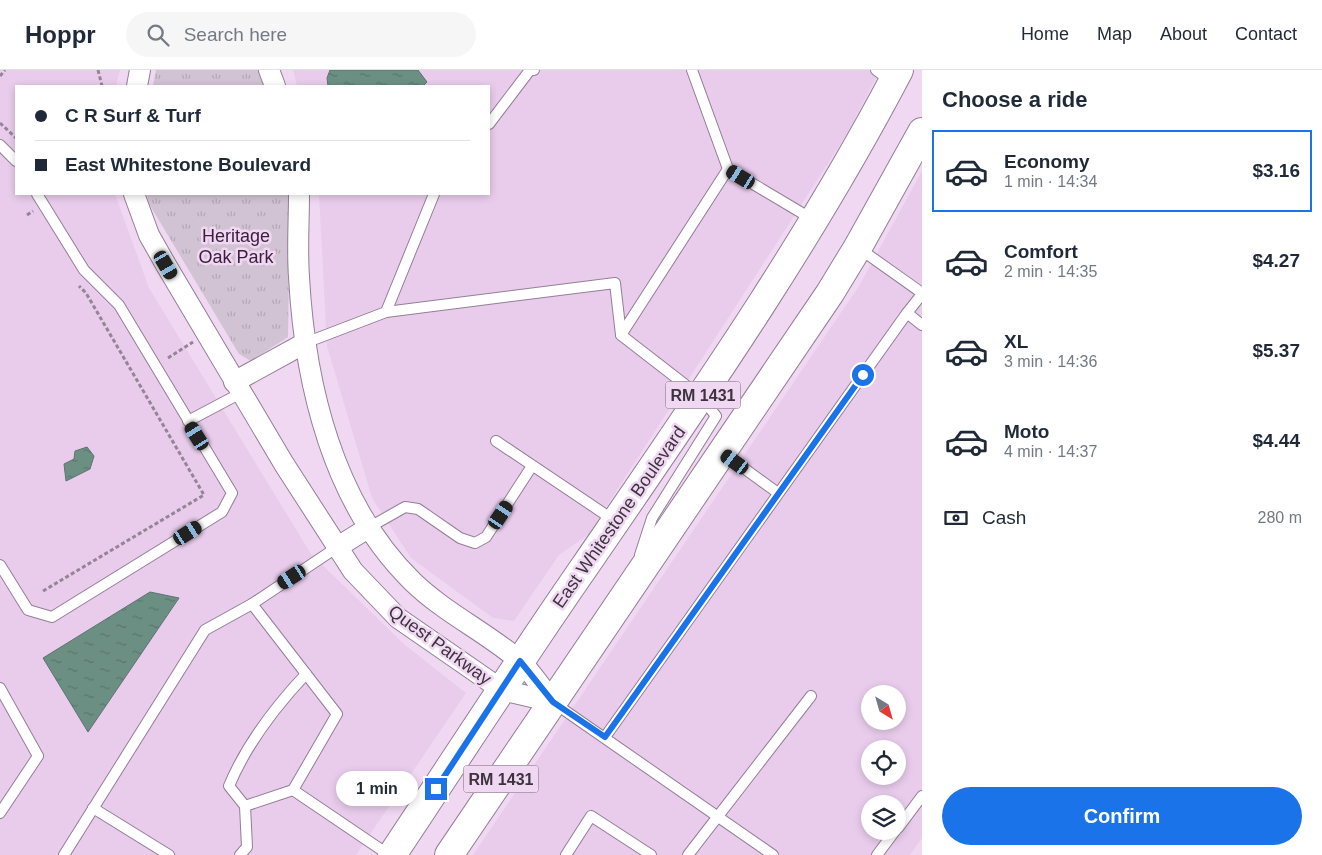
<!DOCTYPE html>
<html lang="en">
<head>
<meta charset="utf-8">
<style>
  :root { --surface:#fff; --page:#f6f6f7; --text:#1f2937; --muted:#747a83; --line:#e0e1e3; --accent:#1a73e8 }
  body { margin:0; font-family:Helvetica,sans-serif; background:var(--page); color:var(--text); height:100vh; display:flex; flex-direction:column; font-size:19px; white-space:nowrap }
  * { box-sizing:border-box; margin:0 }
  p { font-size:16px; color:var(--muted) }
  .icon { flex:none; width:28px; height:28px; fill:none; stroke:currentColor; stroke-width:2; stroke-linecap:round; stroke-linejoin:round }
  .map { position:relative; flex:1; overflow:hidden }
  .panel { display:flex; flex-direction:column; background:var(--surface); width:400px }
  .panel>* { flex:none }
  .hud { position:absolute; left:15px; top:15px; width:475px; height:110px; border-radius:0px; box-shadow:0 2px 8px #0003; display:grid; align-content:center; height:110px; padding:0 20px; background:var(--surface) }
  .needle { width:32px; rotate:143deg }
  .controls { position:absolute; left:861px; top:615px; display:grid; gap:10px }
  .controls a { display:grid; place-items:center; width:45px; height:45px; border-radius:50%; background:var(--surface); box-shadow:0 2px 8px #0003; font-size:25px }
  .end { position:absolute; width:22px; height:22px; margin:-11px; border:6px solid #1a73e8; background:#fff; box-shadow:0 0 0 2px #fff }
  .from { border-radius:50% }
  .bubble { position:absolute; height:35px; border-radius:18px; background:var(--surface); box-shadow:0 2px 8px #0003; font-size:16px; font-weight:700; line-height:35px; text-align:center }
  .car { position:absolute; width:15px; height:30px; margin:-15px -8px; border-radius:6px; box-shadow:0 0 4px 1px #0007; background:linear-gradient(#222 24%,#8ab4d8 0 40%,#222 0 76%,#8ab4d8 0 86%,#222 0) }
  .hud b { display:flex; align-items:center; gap:18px; height:48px; font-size:19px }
  .hud b+b { border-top:1px solid var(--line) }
  .hud i { width:12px; height:12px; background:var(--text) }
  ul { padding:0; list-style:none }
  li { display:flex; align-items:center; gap:15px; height:82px; margin:0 10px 8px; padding:0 10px; border:2px solid transparent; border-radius:0px }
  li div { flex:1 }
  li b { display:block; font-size:19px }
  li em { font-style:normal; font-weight:700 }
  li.active { border-color:var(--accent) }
  li>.icon { width:45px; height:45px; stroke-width:1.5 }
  h2 { padding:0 20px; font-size:22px; line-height:60px }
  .pay { display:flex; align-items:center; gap:12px; height:55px; padding:0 20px; font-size:19px }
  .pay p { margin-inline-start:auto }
  .action { display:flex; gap:10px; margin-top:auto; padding:10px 20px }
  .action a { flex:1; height:58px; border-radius:30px; background:var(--accent); color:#fff; font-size:20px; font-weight:700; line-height:58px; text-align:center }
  header { display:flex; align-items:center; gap:30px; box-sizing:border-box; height:70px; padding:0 25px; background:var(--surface); border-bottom:1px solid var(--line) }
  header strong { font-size:24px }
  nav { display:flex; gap:28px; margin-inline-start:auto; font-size:18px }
  .search { width:350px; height:45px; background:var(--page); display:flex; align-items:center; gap:12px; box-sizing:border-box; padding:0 18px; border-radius:28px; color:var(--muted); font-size:19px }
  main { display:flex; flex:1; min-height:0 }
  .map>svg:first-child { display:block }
  .built { fill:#e9ccec; fill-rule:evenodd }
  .park { fill:url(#park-tufts) }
  .water { fill:url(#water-ripples); stroke:#5e736f }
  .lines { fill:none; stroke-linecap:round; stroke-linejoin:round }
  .lane-casing { stroke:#937e96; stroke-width:12 }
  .street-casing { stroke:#937e96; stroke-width:22 }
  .primary-casing { stroke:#937e96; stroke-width:30 }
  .path { stroke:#958496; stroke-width:3; stroke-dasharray:4 2.5; stroke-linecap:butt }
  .lane { stroke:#fff; stroke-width:10 }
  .street { stroke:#fff; stroke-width:20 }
  .primary { stroke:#fff; stroke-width:28 }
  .route { stroke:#1a73e8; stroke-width:6 }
  .labels { text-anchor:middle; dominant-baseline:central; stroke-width:5; stroke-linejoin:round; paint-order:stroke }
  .shield { fill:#f0d8f2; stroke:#736474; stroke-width:1 }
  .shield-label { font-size:16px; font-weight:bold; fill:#3d333e }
  .park-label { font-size:18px; fill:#3b1d3f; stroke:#f0d8f2 }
  .street-label { font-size:18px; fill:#3d333e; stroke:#f0d8f2 }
</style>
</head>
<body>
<header>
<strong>Hoppr</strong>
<div class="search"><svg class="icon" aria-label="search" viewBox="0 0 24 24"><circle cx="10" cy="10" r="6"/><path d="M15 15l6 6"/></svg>Search here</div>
<nav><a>Home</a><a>Map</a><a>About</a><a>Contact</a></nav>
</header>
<main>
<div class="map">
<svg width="922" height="785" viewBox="0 0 922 785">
  <defs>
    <pattern id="park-tufts" width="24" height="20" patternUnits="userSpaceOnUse" patternTransform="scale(1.25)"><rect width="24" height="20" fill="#d1c3d3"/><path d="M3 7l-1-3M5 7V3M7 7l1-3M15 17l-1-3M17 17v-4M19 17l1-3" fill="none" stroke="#b4a8b6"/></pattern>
    <pattern id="water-ripples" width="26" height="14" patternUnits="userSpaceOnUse" patternTransform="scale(1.25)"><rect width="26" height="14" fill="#6c8f84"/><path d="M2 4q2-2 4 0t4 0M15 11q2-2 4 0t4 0" fill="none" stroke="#5a756d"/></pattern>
  </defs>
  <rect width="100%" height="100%" fill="#f0d8f2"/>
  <g class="built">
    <path d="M0,0H120L116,16H16V124H115L149,218L311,484L405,575L466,623L356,785H0Z"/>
    <path d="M293,0H880L847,64L588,465L559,485L514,551L493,548L411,488L372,428L327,276L319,124H489V16H297Z"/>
    <path d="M922,101V768L910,785H473L859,216ZM870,624H898V651H870ZM870,679H898V706H870ZM870,734H898V761H870Z"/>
  </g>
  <g class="park">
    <path d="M156,0H261L266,16H153Z"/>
    <path d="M147,124H290L288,267L251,291L239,284L148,132Z"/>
  </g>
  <g class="water">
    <path d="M330,0H418L427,12L423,16H328L327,8Z"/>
    <path d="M87,377L94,386L90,399L66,411L64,394L74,389L75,381Z"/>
    <path d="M150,522L179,528L88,662L43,588Z"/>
  </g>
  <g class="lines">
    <defs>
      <g id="lane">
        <path d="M692,0L728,99L812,149"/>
        <path d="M876,0L892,12"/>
        <path d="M489,54L530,0H534"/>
        <path d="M0,75L16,91"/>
        <path d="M860,179L922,223"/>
        <path d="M922,224L907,243L922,255"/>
        <path d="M386,242L615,213L621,265L701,327L716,346L652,448L640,485"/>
        <path d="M621,265L728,99"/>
        <path d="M305,273L386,242L434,124"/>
        <path d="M188,351L241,323"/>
        <path d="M496,371L615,451"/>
        <path d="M723,383L778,423"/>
        <path d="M368,458L405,437L418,439L460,468L475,473L486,467L532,396"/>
        <path d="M0,495L28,540L52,547L222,442L232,423L119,235L84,200L37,124"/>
        <path d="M0,618L38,686L0,743"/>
        <path d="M554,633L773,785"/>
        <path d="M605,667L907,243"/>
        <path d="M293,720L389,785"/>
        <path d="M245,736L229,716C246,675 275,637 306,604"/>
        <path d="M93,738L169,785"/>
        <path d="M898,758L922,726"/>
        <path d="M64,785L205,560L252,534L336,478"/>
        <path d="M240,785L247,777L245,736L293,720L337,644L252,534"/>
        <path d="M566,785L591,746L651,785"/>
        <path d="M688,785L811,626"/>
        <path d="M877,785L895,761"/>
      </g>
      <g id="street">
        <path d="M269,0L275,16"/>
        <path d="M137,16L140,0"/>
        <path d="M134,124L149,165L166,195L284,394L353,501L398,548L502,620L553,632"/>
        <path d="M299,124C299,151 297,180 299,207C305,315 333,434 413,512C445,543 486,562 520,591C532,602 542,619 553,632"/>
        <path d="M234,312L305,273"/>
        <path d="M336,478L368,458"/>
      </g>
      <g id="primary">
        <path d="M392,785C456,689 519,591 585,496C696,334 808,174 899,0"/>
        <path d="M449,785L830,223L858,177L922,62"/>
      </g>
    </defs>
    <use href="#lane" class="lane-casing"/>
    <use href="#street" class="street-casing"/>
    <use href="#primary" class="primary-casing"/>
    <g class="path">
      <path d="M98,0L102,16"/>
      <path d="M0,6L5,0"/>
      <path d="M0,53L16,68"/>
      <path d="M27,145L33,141"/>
      <path d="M168,288L193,272"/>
      <path d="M43,521L204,425L86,223L79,216"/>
    </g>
    <use href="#lane" class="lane"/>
    <use href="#street" class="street"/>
    <use href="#primary" class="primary"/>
  </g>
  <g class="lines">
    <path class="route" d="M436,719L520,591L553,632L605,667L863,305"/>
  </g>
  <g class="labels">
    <g class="shield">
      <rect x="665.5" y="311.5" width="75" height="27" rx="4"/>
      <rect x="463.5" y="695.5" width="75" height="27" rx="4"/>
    </g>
    <g class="shield-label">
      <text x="703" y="325">RM 1431</text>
      <text x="501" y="709">RM 1431</text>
    </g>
    <g class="park-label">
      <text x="236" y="166">Heritage<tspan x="236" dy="21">Oak Park</tspan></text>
    </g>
    <g class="street-label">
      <text transform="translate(619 447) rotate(-55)">East Whitestone Boulevard</text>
      <text transform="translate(440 575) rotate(36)">Quest Parkway</text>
    </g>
  </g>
</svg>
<div class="controls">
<a><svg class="needle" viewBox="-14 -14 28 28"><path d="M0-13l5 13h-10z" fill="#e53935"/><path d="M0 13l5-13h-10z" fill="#747a83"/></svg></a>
<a><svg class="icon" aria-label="locate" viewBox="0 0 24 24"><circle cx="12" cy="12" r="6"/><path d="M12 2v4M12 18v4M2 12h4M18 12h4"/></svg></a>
<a><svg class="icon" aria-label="layers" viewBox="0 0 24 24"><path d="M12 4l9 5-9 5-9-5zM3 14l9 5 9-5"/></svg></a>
</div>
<i class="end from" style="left:863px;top:305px"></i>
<i class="end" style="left:436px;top:719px"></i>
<div class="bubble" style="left:336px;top:701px;width:82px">1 min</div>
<i class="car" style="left:741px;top:107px;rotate:301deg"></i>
<i class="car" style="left:166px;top:195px;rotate:150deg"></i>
<i class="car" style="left:197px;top:366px;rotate:328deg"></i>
<i class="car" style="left:735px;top:392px;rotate:306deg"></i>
<i class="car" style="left:501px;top:445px;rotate:34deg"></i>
<i class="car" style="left:188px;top:463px;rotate:58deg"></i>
<i class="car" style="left:292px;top:507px;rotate:237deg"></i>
<div class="hud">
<b><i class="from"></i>C R Surf &amp; Turf</b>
<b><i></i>East Whitestone Boulevard</b>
</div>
</div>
<section class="panel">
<h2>Choose a ride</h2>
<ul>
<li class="active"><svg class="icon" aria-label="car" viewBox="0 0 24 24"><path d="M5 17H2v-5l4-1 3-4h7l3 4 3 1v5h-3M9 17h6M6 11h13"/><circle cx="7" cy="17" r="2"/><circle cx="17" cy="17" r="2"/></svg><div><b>Economy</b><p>1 min · 14:34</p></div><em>$3.16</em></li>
<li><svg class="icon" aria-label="car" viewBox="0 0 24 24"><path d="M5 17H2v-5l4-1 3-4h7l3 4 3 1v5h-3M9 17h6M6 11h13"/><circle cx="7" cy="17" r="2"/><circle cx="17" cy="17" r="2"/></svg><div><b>Comfort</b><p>2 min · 14:35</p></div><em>$4.27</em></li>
<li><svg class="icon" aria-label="car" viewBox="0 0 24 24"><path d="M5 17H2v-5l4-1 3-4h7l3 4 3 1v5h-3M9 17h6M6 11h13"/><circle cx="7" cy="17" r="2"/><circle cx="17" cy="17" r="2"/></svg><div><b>XL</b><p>3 min · 14:36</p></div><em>$5.37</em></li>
<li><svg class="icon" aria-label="car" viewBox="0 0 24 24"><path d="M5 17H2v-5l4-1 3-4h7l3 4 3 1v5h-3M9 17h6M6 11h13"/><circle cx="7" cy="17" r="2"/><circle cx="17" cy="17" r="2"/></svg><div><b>Moto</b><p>4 min · 14:37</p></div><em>$4.44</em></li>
</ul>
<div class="pay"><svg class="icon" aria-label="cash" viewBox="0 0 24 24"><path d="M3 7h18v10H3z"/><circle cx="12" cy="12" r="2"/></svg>Cash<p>280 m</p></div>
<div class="action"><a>Confirm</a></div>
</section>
</main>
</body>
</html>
